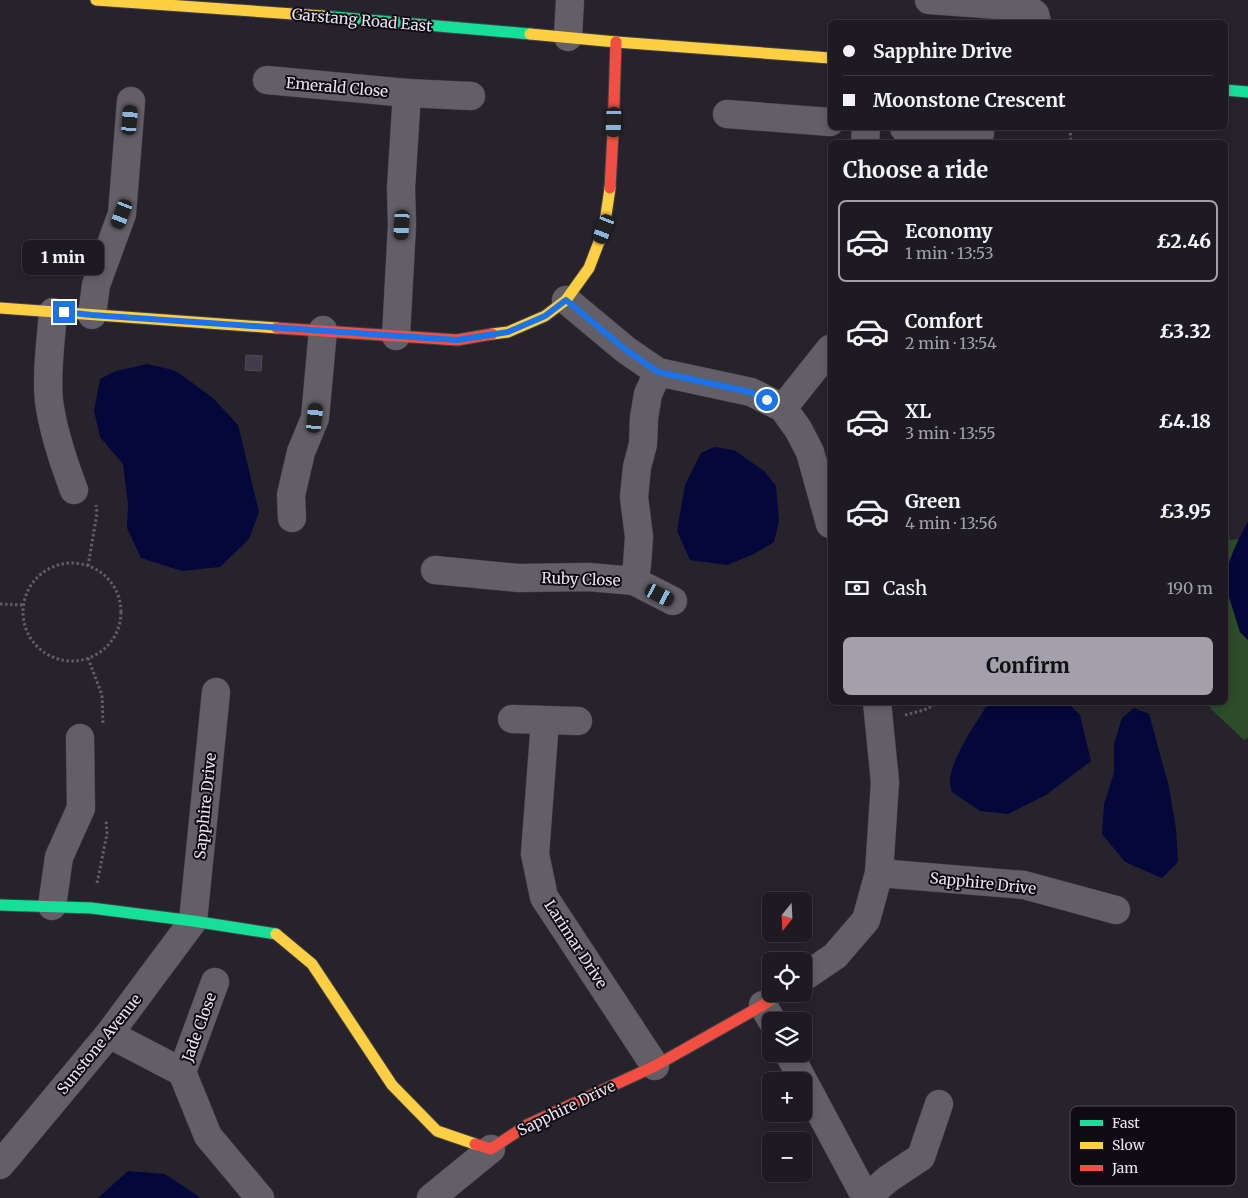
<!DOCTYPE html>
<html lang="en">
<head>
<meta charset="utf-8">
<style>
  :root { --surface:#1d1a21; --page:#25232a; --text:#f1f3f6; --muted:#a0a1a5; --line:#3b383f; --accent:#a4a0ab }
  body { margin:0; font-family:Merriweather,serif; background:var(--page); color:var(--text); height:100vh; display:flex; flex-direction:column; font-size:19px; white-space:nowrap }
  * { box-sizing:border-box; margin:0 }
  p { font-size:16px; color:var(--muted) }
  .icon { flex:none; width:28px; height:28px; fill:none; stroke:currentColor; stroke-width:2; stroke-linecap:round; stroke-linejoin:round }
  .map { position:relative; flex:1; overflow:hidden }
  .details { position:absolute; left:828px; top:140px; width:400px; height:565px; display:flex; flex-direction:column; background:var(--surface); border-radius:8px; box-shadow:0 2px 8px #0003,0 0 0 1px var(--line) }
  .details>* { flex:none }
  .top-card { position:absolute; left:828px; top:20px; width:400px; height:110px; border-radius:8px; box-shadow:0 2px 8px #0003,0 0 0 1px var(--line); display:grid; align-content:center; height:110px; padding:0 15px; background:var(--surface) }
  .needle { width:32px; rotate:198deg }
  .tools { position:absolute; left:762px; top:892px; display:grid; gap:10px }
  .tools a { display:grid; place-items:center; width:50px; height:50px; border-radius:8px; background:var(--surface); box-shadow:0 2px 8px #0003,0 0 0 1px var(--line); font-size:25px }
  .end { position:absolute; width:22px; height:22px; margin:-11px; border:6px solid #1a73e8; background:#fff; box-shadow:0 0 0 2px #fff }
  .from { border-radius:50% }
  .bubble { position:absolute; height:35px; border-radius:8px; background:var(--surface); box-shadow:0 2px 8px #0003,0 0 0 1px var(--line); font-size:16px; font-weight:800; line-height:35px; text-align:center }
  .car { position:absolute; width:15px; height:30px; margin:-15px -8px; border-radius:6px; box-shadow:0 0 4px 1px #0007; background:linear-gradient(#222 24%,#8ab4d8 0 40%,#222 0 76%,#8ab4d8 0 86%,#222 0) }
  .top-card b { display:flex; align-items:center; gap:18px; height:48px; font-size:19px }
  .top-card b+b { border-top:1px solid var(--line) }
  .top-card i { width:12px; height:12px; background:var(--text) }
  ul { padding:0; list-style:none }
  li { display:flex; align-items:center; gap:15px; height:82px; margin:0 10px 8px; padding:0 5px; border:2px solid transparent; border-radius:8px }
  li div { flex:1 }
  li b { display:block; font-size:19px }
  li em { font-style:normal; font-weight:800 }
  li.current { border-color:var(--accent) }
  li>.icon { width:45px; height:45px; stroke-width:1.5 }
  h2 { padding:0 15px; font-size:22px; line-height:60px }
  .pay { display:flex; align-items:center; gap:12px; height:55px; padding:0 15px; font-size:19px }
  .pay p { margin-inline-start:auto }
  .button { display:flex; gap:10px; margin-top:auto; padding:10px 15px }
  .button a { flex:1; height:58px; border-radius:8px; background:var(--accent); color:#111; font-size:20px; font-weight:800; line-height:58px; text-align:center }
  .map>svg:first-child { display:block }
  .green { fill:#2c4d28 }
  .water { fill:#04073a }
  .building { fill:#413c4c; stroke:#4f4c54 }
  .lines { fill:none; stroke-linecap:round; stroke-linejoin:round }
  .street-casing { stroke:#434048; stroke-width:29 }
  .fast-casing { stroke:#434048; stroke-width:13 }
  .slow-casing { stroke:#434048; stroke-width:13 }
  .jam-casing { stroke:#434048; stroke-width:13 }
  .path { stroke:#615e64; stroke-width:3; stroke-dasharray:2.5 2.5; stroke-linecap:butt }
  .street { stroke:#625f66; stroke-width:28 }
  .fast { stroke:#16e098; stroke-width:11 }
  .slow { stroke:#ffcf43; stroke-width:11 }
  .jam { stroke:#f24e42; stroke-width:11 }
  .route { stroke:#1a73e8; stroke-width:6 }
  .labels { text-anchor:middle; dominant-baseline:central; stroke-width:4; stroke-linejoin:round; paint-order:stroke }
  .street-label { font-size:15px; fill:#e8e3ef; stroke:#0e0b12 }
  .key { fill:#0e0b12; stroke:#4f4c54; stroke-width:1 }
  .key-label { font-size:14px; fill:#e8e3ef }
</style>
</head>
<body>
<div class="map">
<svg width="1248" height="1198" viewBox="0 0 1248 1198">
  <rect width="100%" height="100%" fill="#27232c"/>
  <g class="green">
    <path d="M1225,521L1230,540L1239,539L1233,552L1225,579Z"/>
    <path d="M1225,584L1240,632L1248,640V738L1244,740L1211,709L1210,703L1225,702Z"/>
  </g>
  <g class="water">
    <path d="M147,364L173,370L180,374L213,398L238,425L259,512L249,539L220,567L182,571L141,558L127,528L128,504L123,464L100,437L94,411L100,379L116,371Z"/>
    <path d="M714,447L734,450L764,471L776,486L779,521L774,542L754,554L727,565L690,560L677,531L685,485L701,453Z"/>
    <path d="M1248,521V640L1240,632L1225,584C1225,564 1239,539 1248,521Z"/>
    <path d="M1002,703H1068L1080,715L1091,761L1046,795L1008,814L980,811L952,792C951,789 950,785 950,781C951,758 974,727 986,707Z"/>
    <path d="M1134,708L1149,714L1169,787L1176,829L1178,862L1162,878L1125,862L1102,834L1104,804L1114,773V744L1122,718Z"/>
    <path d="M128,1171L165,1174L198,1196L199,1198H98Z"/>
  </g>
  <path class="building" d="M246,355L262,356L261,371L245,370Z"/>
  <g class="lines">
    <defs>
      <g id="street">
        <path d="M929,0L1025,7L1035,14L1037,22"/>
        <path d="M568,37L570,0"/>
        <path d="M267,80L407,93"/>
        <path d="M727,114L830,122"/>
        <path d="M904,128L980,133"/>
        <path d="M865,142L866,128"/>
        <path d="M566,300L626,350L658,372L751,392L783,408L798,429L810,452L830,524"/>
        <path d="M53,312C51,340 46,373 49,401C53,432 63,461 74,490"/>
        <path d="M92,315L96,285L122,214L131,101"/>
        <path d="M396,336L402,225L401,188L407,93L471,96"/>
        <path d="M783,408L830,349"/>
        <path d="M292,518L291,495L301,452L315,418L323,330"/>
        <path d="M435,570L518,578L588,577L634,581L637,565L639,537L634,497L637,467L643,444L644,418L648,394L658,372"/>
        <path d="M634,581L673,601"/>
        <path d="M512,719L578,721"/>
        <path d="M545,721L535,854L544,897L655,1066"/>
        <path d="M879,873L1024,885L1116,910"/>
        <path d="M52,906L59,857L81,808L80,738"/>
        <path d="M804,977L835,956L866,920L879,873L885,782L877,702"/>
        <path d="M215,982L182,1072L208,1136L260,1198"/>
        <path d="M763,1005L772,1021"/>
        <path d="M109,1034L182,1072"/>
        <path d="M789,1054L866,1198"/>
        <path d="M0,1165L109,1034L193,921L216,692"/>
        <path d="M431,1198L491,1149"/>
        <path d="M866,1198L888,1179L921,1157L939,1104"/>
      </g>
      <g id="fast">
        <path d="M322,16L530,34"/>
        <path d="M1225,90L1248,92"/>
        <path d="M0,905L91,908L193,921L276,934"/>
      </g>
      <g id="slow">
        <path d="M96,0L322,16"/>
        <path d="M530,34L616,42L830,58"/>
        <path d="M0,308L277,328"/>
        <path d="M492,334L508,332L545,316L566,300L589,268L604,229L610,188"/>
        <path d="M276,934L312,964L392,1085L437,1131L475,1144"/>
      </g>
      <g id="jam">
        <path d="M610,188L613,133L616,42"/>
        <path d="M277,328L457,340L492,334"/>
        <path d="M475,1144L491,1149L527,1125L655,1066L763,1005L780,994"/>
      </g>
    </defs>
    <use href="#street" class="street-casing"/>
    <use href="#fast" class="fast-casing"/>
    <use href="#slow" class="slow-casing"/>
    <use href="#jam" class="jam-casing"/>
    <g class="path">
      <path d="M1070,128L1071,142"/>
      <circle cx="72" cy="612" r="49"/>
      <path d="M88,566L97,513L96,505"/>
      <path d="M0,604L23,605"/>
      <path d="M88,658L102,695L103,724"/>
      <path d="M905,715L924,710L940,702"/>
      <path d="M97,883L107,834L106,820"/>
    </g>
    <use href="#street" class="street"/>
    <use href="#fast" class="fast"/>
    <use href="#slow" class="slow"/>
    <use href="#jam" class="jam"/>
  </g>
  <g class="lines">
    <path class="route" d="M64,312L92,315L457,340L508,332L545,316L566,300L626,350L658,372L750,392L767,400"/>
  </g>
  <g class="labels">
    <g class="street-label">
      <text transform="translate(362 20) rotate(5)">Garstang Road East</text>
      <text transform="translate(337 87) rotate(5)">Emerald Close</text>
      <text transform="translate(581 579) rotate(2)">Ruby Close</text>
      <text transform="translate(205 806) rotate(-84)">Sapphire Drive</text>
      <text transform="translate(983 883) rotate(6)">Sapphire Drive</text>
      <text transform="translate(576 944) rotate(57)">Larimar Drive</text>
      <text transform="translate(199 1027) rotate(-70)">Jade Close</text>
      <text transform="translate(99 1044) rotate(-51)">Sunstone Avenue</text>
      <text transform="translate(566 1108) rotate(-26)">Sapphire Drive</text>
    </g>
  </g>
  <rect x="1070" y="1106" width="166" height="80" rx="8" class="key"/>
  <rect x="1080" y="1120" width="23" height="6" fill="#16e098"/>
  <rect x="1080" y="1142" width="23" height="7" fill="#ffcf43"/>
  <rect x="1080" y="1165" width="23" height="6" fill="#f24e42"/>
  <g class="key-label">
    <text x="1112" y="1128">Fast</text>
    <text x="1112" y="1150">Slow</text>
    <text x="1112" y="1173">Jam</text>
  </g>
</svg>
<div class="tools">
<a><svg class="needle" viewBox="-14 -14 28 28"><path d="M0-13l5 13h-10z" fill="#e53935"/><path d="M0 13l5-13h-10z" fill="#a0a1a5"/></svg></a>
<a><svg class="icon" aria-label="locate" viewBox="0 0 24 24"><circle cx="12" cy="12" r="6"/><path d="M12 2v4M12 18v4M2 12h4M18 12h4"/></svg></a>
<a><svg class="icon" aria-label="layers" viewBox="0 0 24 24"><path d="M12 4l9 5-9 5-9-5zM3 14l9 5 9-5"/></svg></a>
<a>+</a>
<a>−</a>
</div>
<i class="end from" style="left:767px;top:400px"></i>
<i class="end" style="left:64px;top:312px"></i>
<div class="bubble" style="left:22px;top:240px;width:82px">1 min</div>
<i class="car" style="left:130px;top:120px;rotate:5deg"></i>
<i class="car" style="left:614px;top:122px;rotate:182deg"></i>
<i class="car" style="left:122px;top:214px;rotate:201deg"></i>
<i class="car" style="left:402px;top:225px;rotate:183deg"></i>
<i class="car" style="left:604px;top:229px;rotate:201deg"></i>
<i class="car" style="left:315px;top:418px;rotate:6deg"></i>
<i class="car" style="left:660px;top:595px;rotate:117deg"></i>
<div class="top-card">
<b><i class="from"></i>Sapphire Drive</b>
<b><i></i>Moonstone Crescent</b>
</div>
<section class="details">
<h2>Choose a ride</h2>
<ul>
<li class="current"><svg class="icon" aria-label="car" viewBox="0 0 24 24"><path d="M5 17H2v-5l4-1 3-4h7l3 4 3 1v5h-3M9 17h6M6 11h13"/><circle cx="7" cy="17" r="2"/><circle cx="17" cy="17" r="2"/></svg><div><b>Economy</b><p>1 min · 13:53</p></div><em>£2.46</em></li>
<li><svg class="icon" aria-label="car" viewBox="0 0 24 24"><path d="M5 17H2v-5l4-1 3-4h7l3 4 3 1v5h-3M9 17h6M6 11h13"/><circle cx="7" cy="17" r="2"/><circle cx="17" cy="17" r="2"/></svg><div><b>Comfort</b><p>2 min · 13:54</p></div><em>£3.32</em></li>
<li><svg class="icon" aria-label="car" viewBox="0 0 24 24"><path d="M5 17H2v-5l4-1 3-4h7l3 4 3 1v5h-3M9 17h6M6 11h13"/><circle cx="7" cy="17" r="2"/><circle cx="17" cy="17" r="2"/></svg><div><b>XL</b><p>3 min · 13:55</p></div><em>£4.18</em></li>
<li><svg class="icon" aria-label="car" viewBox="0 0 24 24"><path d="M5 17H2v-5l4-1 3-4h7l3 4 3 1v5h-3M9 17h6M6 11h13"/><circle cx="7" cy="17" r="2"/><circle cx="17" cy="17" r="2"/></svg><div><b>Green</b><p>4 min · 13:56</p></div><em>£3.95</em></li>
</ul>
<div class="pay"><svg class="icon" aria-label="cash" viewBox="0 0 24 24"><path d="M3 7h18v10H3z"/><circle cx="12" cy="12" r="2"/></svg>Cash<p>190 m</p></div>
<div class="button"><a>Confirm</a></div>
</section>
</div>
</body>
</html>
